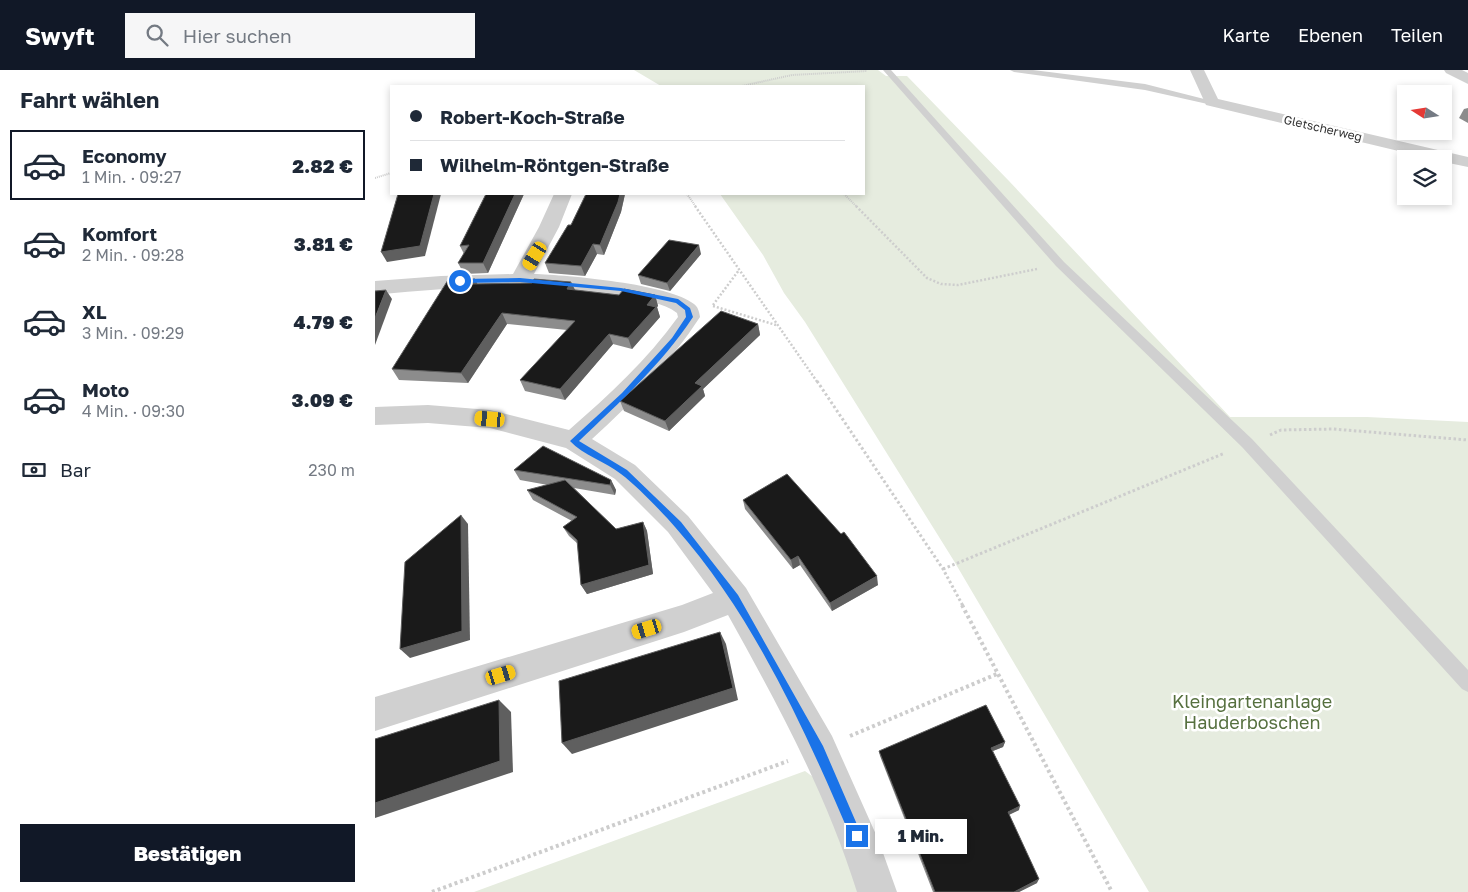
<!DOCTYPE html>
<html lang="de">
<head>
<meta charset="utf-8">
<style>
  :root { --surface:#fff; --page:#f6f6f7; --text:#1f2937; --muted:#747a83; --line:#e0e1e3; --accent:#111827 }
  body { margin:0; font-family:"Golos Text",sans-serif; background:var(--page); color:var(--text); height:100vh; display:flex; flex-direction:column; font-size:19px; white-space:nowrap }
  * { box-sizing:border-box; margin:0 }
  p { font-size:16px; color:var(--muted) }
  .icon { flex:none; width:28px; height:28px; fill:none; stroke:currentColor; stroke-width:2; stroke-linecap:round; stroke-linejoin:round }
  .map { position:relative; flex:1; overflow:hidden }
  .side { display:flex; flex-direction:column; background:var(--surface); width:375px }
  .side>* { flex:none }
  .banner { position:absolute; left:15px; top:15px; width:475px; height:110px; border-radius:0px; box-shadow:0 2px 8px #0003; display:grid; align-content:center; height:110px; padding:0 20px; background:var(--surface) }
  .needle { width:32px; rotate:282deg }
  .controls { position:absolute; left:1022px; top:15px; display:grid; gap:10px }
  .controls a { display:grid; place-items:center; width:55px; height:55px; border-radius:0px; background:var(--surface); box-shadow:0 2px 8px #0003; font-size:25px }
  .end { position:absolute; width:22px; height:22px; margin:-11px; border:6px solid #1a73e8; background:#fff; box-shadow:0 0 0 2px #fff }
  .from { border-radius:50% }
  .bubble { position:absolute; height:35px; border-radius:0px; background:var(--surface); box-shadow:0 2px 8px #0003; font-size:16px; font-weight:800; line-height:35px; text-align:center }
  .car { position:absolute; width:15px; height:30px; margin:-15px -8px; border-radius:6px; box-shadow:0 0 4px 1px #0007; background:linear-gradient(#f5c518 24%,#345 0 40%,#f5c518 0 76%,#345 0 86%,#f5c518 0) }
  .banner b { display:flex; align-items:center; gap:18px; height:48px; font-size:19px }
  .banner b+b { border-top:1px solid var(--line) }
  .banner i { width:12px; height:12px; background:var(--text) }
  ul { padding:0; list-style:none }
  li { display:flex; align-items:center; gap:15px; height:70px; margin:0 10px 8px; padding:0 10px; border:2px solid transparent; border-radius:0px }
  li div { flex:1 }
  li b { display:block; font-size:19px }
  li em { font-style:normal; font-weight:800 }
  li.on { border-color:var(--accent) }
  li>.icon { width:45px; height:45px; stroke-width:1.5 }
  h2 { padding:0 20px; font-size:22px; line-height:60px }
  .pay { display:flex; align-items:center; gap:12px; height:55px; padding:0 20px; font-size:19px }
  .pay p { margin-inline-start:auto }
  .primary-button { display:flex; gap:10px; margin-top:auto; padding:10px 20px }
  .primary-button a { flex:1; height:58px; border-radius:0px; background:var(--accent); color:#fff; font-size:20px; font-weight:800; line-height:58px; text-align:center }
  header { display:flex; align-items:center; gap:30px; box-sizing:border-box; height:70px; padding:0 25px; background:var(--accent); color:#fff }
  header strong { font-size:24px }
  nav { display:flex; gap:28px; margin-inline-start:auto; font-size:18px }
  .search { width:350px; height:45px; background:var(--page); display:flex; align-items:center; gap:12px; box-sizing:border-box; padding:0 18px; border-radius:0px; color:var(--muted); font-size:19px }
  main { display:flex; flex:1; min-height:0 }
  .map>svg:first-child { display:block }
  .green { fill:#e6ecdf }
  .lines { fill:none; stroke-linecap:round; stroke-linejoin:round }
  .path-far3 { stroke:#cdcdcd; stroke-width:2; stroke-dasharray:1 1; stroke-linecap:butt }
  .path-far2 { stroke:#cdcdcd; stroke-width:2.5; stroke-dasharray:2 2; stroke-linecap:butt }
  .path-far1 { stroke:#cdcdcd; stroke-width:3; stroke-dasharray:2.5 2.5; stroke-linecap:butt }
  .path { stroke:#cdcdcd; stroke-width:4; stroke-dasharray:3 3; stroke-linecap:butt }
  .lane { fill:#d0d0d0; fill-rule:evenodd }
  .street { fill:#d0d0d0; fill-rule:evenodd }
  .wall { fill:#8c8c8c }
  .shaded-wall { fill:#5f5f5f }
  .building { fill:#1a1a1a; stroke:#5f5f5f }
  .route { fill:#1a73e8 }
  .labels { text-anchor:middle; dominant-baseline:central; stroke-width:5; stroke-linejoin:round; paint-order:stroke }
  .far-street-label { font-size:12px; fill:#333; stroke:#fff }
  .near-park-label { font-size:18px; fill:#56703f; stroke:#fff }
</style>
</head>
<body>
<header>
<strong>Swyft</strong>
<div class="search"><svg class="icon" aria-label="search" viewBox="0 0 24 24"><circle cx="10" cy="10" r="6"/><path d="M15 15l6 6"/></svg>Hier suchen</div>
<nav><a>Karte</a><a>Ebenen</a><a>Teilen</a></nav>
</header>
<main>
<section class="side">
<h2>Fahrt wählen</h2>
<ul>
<li class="on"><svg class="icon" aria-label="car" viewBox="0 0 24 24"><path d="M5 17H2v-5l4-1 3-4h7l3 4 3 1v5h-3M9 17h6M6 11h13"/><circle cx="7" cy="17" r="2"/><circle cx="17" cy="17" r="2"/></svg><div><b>Economy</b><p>1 Min. · 09:27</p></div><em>2.82 €</em></li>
<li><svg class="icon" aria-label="car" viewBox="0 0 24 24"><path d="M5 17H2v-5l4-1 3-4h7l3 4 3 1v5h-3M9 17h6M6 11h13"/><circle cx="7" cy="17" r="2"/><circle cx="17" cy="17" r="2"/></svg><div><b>Komfort</b><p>2 Min. · 09:28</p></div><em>3.81 €</em></li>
<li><svg class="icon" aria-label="car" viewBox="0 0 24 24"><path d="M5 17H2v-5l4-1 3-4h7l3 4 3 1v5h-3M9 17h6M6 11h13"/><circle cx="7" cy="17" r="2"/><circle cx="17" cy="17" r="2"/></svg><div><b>XL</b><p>3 Min. · 09:29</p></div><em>4.79 €</em></li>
<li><svg class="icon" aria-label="car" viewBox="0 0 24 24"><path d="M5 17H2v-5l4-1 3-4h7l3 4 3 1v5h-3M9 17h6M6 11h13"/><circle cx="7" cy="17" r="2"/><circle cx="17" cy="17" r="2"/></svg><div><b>Moto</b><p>4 Min. · 09:30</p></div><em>3.09 €</em></li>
</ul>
<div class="pay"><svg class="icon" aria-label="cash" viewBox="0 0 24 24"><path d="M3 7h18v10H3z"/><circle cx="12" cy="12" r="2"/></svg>Bar<p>230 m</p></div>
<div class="primary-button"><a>Bestätigen</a></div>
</section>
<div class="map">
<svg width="1093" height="822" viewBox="0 0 1093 822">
  <rect width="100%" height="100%" fill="#fff"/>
  <g class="green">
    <path d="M259,0H503L511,6H532L634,111L855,347H992L1093,352V822H774L579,491L430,252L409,223L388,185L345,124H489V16H286Z"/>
    <path d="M430,701L438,707L490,822H99Z"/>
  </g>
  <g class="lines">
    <g class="path-far3">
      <path d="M367,16L417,5L492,1"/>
      <path d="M0,108L16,103"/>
      <path d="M312,124L321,137"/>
      <path d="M469,124L482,137"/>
    </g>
    <g class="path-far2">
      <path d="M320,136L443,313"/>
      <path d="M481,136L552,208L566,214L583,215L662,199"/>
      <path d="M338,235L364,200"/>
      <path d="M338,236L401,255"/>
    </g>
    <g class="path-far1">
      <path d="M442,311L568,499L588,536"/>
      <path d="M895,365L906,360L958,359L1093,370"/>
      <path d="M568,499L850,383"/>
    </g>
    <g class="path">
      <path d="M587,535L737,822"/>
      <path d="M475,666L622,604"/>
      <path d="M57,822L413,691"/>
    </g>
    <g class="lane">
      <path d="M508,0H516L689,192L877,369L1093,600V622L1087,619L867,377L681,196Z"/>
      <path d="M635,0H658L770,14L841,32L837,35L770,20L639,2Z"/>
    </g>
    <g class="street">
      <path d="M815,0H829L843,29L1093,87V97L1069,92V89H1057L831,35Z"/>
      <path d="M1069,0H1087L1093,3V14L1071,3Z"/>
      <path d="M179,124H197L184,157L159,204C192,205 295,214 319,234C323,237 324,241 325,247C295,293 258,332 217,369L260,395L313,446L371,518L457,666L503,769L522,822H482C451,723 403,635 353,545L309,562L0,661V627L307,535L338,523L293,462L240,409L191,378L115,358L53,353L0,355V337L53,335L115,340L194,360C234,325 272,290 303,247L302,243C288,232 269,231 251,227C168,212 84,216 0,225V211L66,206L138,204L164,157Z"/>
    </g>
  </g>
  <g class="wall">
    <path d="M1093,38V53L1084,48L1089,39Z"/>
    <path d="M111,124H149L113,203L89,204L83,193L89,184L85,176Z"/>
    <path d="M211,124H250L246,142L229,185L222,184L210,206L174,203L170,193L196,155Z"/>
    <path d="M326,184L295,221L266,214L263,205Z"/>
    <path d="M100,209L102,214L196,212L200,220L244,225H280L283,236L282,237L285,247L257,279L238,274L190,330L150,321L145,310L192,260L132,254L93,313L24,310L17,299Z"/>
    <path d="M383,254L385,265L328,319L330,326L294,361L249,341L245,331Z"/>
    <path d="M139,400L236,410L241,420L240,425L199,418L241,459L268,452L272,461L278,504L212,524L206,515L203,474L194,466L188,457L197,451L158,430L152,420L173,415L145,410Z"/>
    <path d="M368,430L503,515L457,541L425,495L418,499L370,439Z"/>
    <path d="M630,672L628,677L618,681L644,740L634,745L662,813L644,822H558L505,686L504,681Z"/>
  </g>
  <g class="shaded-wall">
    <path d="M59,124H66L50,186L12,192L6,182Z"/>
    <path d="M140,124H149L113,203L108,193Z"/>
    <path d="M245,124H250L246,142L229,185L225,175Z"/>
    <path d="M218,174L222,184L210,206L206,196Z"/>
    <path d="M324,175L326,184L295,221L292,213Z"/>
    <path d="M100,209L105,219L97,214Z"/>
    <path d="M196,212L201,222L192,219Z"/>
    <path d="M11,220L17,229L0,275V248Z"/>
    <path d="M280,225L283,236L282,237L285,247L257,279L253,268L272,235Z"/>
    <path d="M127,243L132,254L93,313L86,303Z"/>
    <path d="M383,254L385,265L328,319L330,326L294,361L290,351L320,313Z"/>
    <path d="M234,264L238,274L190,330L185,319Z"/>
    <path d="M236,410L241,420L240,425L235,415Z"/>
    <path d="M86,445L93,454L95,570L35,588L25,579Z"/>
    <path d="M268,452L272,461L278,504L212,524L206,515Z"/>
    <path d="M423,486L425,495L418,499L416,490Z"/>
    <path d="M502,506L503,515L457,541L455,533Z"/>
    <path d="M345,562L351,574L363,630L197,684L187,673Z"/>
    <path d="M124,630L136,642L138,702L0,748V733Z"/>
    <path d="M630,672L628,677L615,682L616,678Z"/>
    <path d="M645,736L644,740L631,746L633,742Z"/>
    <path d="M664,809L662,813L644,822H639Z"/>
  </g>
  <g class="building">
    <path d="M23,124H59L45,176L6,182Z"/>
    <path d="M111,124H140L108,193H83L94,175L85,176Z"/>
    <path d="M211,124H245L243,132L225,175L218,174L206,196L170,193L193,155H196Z"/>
    <path d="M294,170L324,175L292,213L263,205Z"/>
    <path d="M100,209L97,214L157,213L159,209L196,212L192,219L244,225L249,219L280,225L272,235L281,237L253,268L234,264L185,319L145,310L200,251L127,243L86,303L17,299L73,210Z"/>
    <path d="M11,220L0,248V221Z"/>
    <path d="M346,241L383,254L320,313L327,316L290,351L245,331Z"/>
    <path d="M168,376L236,410L235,415L139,400Z"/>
    <path d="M412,404L466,464L469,462L502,506L455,533L423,486L416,490L368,430Z"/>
    <path d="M190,410L241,459L268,452L274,495L206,515L202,470L188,457L202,447L152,420Z"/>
    <path d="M86,445L87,561L25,579L30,492Z"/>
    <path d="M345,562L358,618L187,673L184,611Z"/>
    <path d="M124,630L125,691L0,733V669Z"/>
    <path d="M611,635L630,672L616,678L645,736L633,742L664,809L639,822H560L504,681Z"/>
  </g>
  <path class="route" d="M145,208L246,218L303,229L315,238L318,247C287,294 245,332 204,371L252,400L306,452L363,525L448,676L487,766L486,770L482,772L477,770C431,662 379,546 300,457C287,442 262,416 246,404C231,392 208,385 195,371L247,323L297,268L311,247L310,240L301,233L246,221L145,212L85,213L82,211L85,209Z"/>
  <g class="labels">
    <g class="far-street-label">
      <text transform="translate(948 58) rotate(13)">Gletscherweg</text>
    </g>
    <g class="near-park-label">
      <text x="877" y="631">Kleingartenanlage<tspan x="877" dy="21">Hauderboschen</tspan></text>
    </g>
  </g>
</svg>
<div class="controls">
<a><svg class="needle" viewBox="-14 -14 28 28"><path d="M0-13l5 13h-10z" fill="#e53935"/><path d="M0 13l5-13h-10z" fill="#747a83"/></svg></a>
<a><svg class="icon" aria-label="layers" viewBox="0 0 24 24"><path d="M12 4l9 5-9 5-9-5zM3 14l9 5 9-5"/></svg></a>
</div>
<i class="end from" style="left:85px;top:211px"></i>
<i class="end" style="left:482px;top:766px"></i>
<div class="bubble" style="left:500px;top:749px;width:92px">1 Min.</div>
<i class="car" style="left:160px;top:186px;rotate:212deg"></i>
<i class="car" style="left:115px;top:349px;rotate:275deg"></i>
<i class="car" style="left:272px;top:559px;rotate:253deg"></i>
<i class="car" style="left:126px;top:605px;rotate:73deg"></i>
<div class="banner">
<b><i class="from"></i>Robert-Koch-Straße</b>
<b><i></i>Wilhelm-Röntgen-Straße</b>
</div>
</div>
</main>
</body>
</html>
